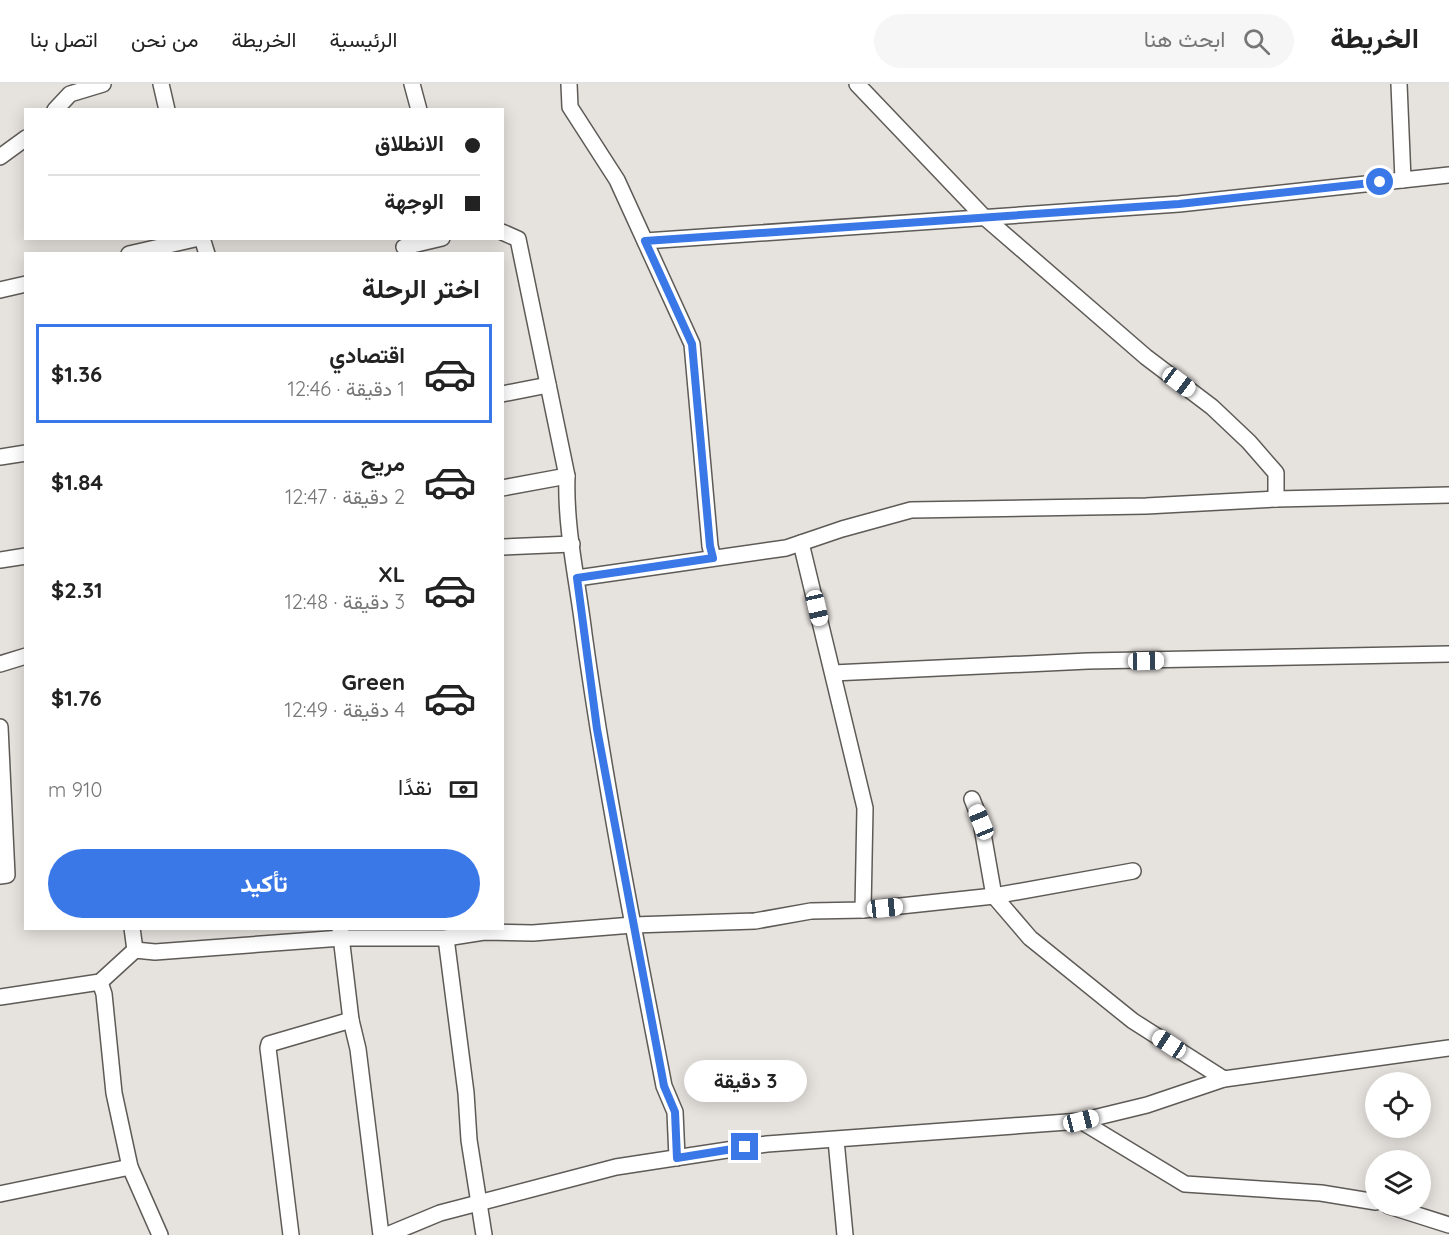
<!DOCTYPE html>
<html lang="ar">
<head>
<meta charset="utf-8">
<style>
  :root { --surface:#fff; --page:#f6f6f6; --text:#222; --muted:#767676; --line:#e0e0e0; --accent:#3a78e7 }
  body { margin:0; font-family:Quicksand,Vazirmatn,sans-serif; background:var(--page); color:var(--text); direction:rtl; height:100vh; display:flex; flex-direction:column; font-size:22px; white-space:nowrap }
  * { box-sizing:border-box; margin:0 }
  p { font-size:20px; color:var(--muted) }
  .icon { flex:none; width:33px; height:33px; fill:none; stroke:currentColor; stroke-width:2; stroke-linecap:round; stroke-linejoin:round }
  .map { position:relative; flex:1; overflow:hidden; direction:ltr }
  .details { position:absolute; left:24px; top:168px; width:480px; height:678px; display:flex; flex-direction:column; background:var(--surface); border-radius:0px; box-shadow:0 3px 15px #0003; direction:rtl }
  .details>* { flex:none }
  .top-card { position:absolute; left:24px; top:24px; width:480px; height:132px; border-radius:0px; box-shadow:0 3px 15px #0003; direction:rtl; display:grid; align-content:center; height:132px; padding:0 24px; background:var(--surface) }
  .tools { position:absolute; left:1365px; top:988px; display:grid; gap:12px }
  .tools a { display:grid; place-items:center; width:66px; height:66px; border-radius:50%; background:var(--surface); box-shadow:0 3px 15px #0003; font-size:30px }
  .end { position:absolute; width:27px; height:27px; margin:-14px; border:8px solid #3a78e7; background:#fff; box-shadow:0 0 0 3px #fff }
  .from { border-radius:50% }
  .bubble { position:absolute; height:42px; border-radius:21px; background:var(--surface); box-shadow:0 3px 15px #0003; font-size:20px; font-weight:700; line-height:42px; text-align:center; direction:rtl }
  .car { position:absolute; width:18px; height:36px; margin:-18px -9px; border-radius:8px; box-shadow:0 0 4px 2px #0007; background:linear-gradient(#fff 24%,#345 0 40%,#fff 0 76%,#345 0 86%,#fff 0) }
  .top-card b { display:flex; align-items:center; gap:21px; height:57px; font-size:22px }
  .top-card b+b { border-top:2px solid var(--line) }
  .top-card i { width:15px; height:15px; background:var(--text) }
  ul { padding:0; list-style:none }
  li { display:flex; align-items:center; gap:18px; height:99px; margin:0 12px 9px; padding:0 12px; border:3px solid transparent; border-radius:0px }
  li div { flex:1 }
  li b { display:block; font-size:22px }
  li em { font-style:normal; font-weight:700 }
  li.active { border-color:var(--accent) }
  li>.icon { width:54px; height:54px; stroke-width:1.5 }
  h2 { padding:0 24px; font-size:27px; line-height:72px }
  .pay { display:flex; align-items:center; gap:15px; height:66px; padding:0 24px; font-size:22px }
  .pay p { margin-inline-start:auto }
  .primary-button { display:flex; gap:12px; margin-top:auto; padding:12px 24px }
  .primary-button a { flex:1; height:69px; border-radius:36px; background:var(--accent); color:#fff; font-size:24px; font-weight:700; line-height:69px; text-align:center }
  header { display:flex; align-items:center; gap:36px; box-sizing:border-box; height:84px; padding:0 30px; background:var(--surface); border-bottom:2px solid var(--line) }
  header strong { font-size:28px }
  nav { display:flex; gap:33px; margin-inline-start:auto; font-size:21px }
  .search { width:420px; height:54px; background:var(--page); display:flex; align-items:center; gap:15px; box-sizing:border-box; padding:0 21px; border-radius:33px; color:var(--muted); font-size:22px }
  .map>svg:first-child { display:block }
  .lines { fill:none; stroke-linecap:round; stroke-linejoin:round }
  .minor-casing { stroke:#5e5b57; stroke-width:18 }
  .minor { stroke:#fff; stroke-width:15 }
  .route { stroke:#3a78e7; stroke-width:8 }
</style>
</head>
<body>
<header>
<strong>الخريطة</strong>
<div class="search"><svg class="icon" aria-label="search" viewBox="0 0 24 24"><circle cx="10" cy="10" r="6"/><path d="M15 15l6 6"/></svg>ابحث هنا</div>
<nav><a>الرئيسية</a><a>الخريطة</a><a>من نحن</a><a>اتصل بنا</a></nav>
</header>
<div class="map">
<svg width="1449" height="1151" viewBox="0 0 1449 1151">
  <rect width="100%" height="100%" fill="#e6e2de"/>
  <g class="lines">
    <defs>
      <g id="minor">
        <path d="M161,0L167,26"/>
        <path d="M412,0L419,26"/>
        <path d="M569,0L570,23L617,96L692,260L710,462L713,474"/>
        <path d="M857,0L982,131L1146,273L1212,323L1249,358L1276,389V415"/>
        <path d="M1399,0L1403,96"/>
        <path d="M55,26L70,10L103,0"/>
        <path d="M0,73L26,54"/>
        <path d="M502,148L518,155L567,392C565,444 578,499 584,550C605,702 635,852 664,1002L675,1028L677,1074"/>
        <path d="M202,154L207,170"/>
        <path d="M645,157L1179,120L1449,91"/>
        <path d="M404,163L442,154"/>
        <path d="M129,170L199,154"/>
        <path d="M0,206L26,200"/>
        <path d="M502,310L548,301"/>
        <path d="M0,373L26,369"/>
        <path d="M502,404L567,392"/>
        <path d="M801,459L865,724L863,826"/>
        <path d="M502,463L572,460"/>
        <path d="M0,476L26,472"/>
        <path d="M577,494L786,464L842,445L911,426L1146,422L1276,415L1449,411"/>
        <path d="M0,580L26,572"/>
        <path d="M833,589L1088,577L1449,570"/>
        <path d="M0,643L7,791L0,792"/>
        <path d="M972,715L981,738L994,812L1030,854L1133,937L1224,995"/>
        <path d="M132,844L135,866"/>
        <path d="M340,844L351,936L358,965L381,1151"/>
        <path d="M446,854L466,1009L469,1056L484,1151"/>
        <path d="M100,898L104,910L114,1009L130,1083L160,1151"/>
        <path d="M0,913L100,898L135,866L155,868L342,854H446L484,848L533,849L633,841L755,837L811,827L863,826L994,812L1133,787"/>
        <path d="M1081,1037L1185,1100L1321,1109L1376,1118"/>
        <path d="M836,1056L845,1151"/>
        <path d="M0,1110L130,1083"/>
        <path d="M1389,1122L1449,1141"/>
        <path d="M291,1151L268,964L269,960L351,936"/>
        <path d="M387,1151L440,1129L616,1083L767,1060L1081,1037L1147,1021L1224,995L1449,964"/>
      </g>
    </defs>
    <use href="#minor" class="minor-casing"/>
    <use href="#minor" class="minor"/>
  </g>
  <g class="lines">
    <path class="route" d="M745,1063L677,1074L675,1028L664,1002L597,645L577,494L713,474L710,462L692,260L645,157L1179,120L1380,98"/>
  </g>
</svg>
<div class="tools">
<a><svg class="icon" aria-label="locate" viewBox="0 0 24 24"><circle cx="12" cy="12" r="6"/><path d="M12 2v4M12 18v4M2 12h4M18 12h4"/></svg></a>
<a><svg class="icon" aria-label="layers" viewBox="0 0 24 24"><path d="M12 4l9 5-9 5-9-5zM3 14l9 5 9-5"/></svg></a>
</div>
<i class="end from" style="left:1380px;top:98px"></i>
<i class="end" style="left:745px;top:1063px"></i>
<div class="bubble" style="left:684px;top:976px;width:123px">3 دقيقة</div>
<i class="car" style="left:1179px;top:298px;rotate:127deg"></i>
<i class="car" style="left:817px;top:524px;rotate:167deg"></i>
<i class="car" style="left:1146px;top:577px;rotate:89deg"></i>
<i class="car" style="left:981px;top:738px;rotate:338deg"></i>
<i class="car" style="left:885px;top:824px;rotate:84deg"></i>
<i class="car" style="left:1169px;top:960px;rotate:303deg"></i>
<i class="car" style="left:1081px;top:1037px;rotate:76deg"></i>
<div class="top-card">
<b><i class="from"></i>الانطلاق</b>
<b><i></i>الوجهة</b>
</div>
<section class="details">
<h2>اختر الرحلة</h2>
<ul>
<li class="active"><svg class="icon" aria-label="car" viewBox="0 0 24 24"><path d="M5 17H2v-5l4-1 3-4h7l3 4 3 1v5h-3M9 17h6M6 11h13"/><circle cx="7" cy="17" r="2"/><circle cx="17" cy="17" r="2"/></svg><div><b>اقتصادي</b><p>1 دقيقة · 12:46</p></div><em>$1.36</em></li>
<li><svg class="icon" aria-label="car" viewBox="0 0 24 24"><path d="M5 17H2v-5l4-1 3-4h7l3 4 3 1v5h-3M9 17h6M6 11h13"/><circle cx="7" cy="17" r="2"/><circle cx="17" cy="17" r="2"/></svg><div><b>مريح</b><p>2 دقيقة · 12:47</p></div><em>$1.84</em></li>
<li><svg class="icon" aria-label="car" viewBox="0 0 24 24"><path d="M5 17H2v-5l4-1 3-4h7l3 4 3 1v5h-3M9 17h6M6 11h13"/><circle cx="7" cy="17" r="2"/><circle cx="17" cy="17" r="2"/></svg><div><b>XL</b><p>3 دقيقة · 12:48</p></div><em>$2.31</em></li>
<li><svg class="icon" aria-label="car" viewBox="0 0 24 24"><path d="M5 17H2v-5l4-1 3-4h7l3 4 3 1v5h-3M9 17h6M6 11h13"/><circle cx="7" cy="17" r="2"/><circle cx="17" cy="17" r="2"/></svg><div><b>Green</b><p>4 دقيقة · 12:49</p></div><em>$1.76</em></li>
</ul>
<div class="pay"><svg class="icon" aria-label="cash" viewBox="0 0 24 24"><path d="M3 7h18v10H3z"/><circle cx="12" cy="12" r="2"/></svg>نقدًا<p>910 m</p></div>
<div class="primary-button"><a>تأكيد</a></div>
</section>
</div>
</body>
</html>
